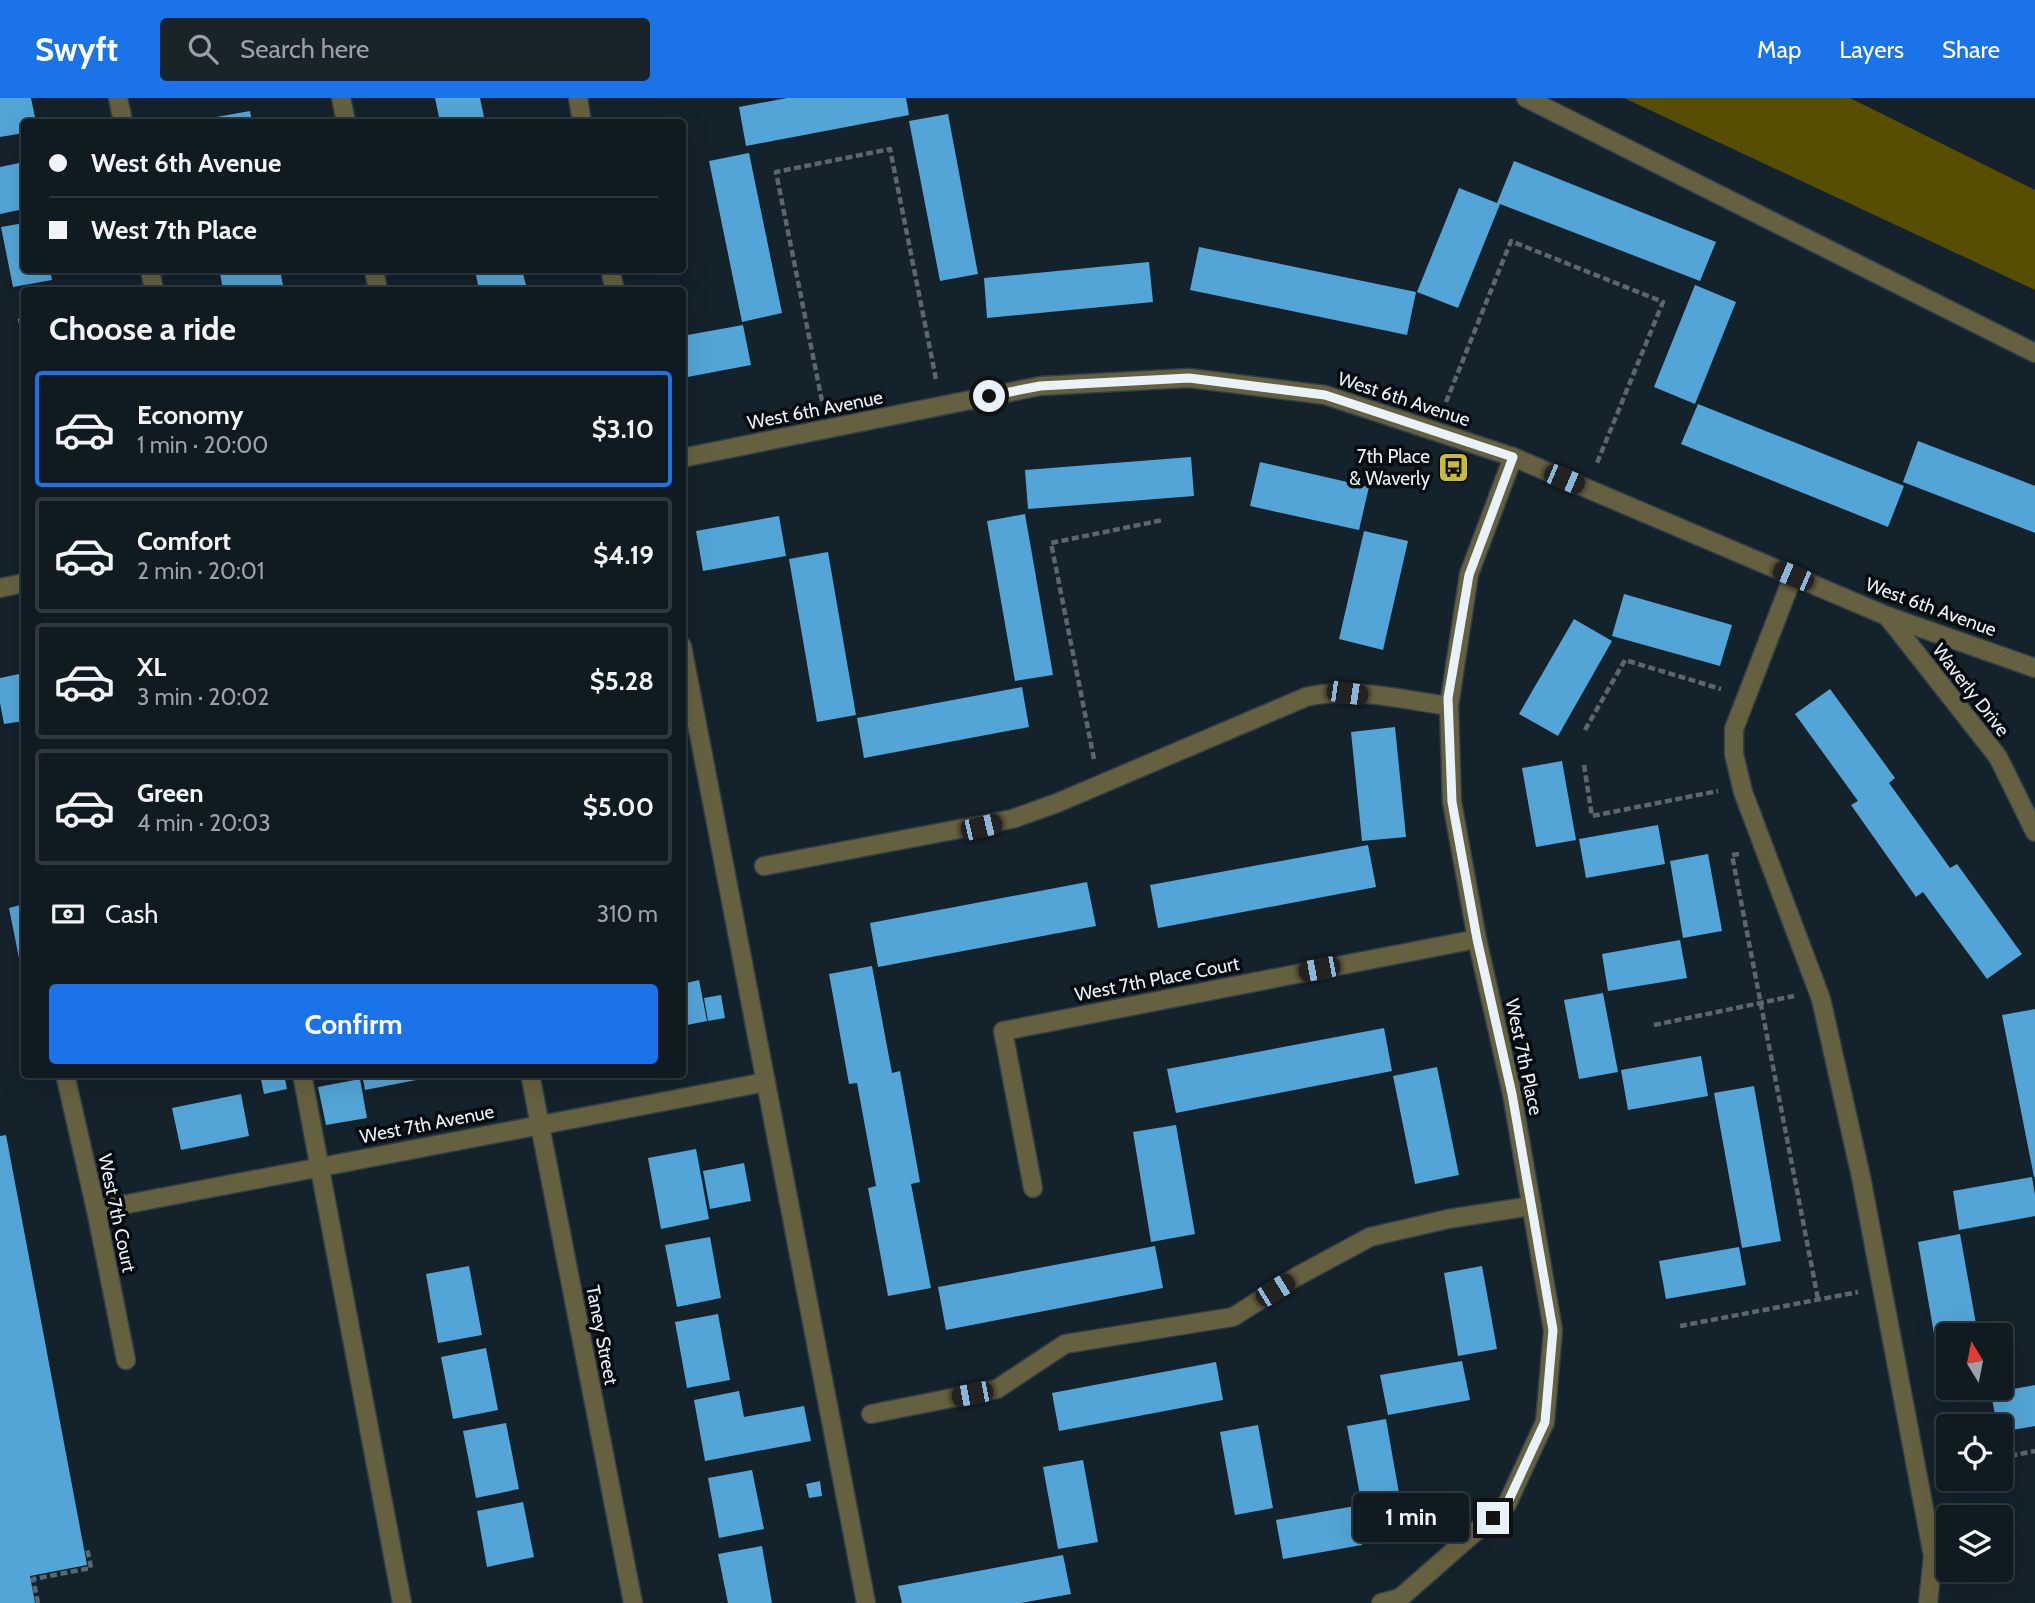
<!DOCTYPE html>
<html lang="en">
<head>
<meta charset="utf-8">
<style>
  :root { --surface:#0f1a21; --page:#18232a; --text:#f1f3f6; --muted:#9ba1a5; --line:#2f383f; --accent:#1a73e8 }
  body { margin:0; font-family:Cabin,sans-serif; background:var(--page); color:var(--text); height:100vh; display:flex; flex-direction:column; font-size:26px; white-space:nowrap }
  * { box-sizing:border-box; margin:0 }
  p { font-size:23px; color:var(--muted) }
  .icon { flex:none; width:38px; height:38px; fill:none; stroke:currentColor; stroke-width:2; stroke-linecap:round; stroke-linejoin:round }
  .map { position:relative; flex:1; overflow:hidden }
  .sheet { position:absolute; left:21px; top:189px; width:665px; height:791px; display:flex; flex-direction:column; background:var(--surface); border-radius:7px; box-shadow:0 7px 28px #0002,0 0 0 2px var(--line) }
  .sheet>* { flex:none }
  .hud { position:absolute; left:21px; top:21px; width:665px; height:154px; border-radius:7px; box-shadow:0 7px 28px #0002,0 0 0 2px var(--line); display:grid; align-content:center; height:154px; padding:0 28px; background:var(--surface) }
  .needle { width:46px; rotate:350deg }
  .buttons { position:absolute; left:1936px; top:1225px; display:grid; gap:14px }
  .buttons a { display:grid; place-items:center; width:77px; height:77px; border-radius:7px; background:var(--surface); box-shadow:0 7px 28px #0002,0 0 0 2px var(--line); font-size:35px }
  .end { position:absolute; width:32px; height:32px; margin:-16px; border:9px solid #e9f2f9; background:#111; box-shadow:0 0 0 4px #111 }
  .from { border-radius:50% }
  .bubble { position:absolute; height:49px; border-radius:7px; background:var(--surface); box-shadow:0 7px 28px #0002,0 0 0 2px var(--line); font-size:23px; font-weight:700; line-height:49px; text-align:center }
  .car { position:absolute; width:21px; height:42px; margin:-21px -10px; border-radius:9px; box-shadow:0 0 5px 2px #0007; background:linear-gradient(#222 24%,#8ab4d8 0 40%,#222 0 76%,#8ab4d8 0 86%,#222 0) }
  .hud b { display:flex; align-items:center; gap:24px; height:66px; font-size:26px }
  .hud b+b { border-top:2px solid var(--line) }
  .hud i { width:18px; height:18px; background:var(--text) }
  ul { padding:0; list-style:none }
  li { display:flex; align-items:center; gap:21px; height:116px; margin:0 14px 10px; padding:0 14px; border:4px solid var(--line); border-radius:7px }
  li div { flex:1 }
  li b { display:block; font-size:26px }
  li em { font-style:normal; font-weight:700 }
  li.current { border-color:var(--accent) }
  li>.icon { width:63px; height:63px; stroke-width:1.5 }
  h2 { padding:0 28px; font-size:32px; line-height:84px }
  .pay { display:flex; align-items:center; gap:18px; height:77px; padding:0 28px; font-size:26px }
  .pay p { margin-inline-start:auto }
  .button { display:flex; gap:14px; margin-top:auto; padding:14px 28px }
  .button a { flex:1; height:80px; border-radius:7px; background:var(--accent); color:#fff; font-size:28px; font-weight:700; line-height:80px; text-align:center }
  header { display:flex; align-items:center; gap:42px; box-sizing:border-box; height:98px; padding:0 35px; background:var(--accent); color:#fff }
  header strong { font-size:33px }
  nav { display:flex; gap:38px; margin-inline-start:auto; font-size:24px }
  .search { width:490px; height:63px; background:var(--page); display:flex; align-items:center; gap:18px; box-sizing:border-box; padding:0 24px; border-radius:7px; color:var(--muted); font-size:26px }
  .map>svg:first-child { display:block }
  .forest { fill:#574e02 }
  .building { fill:#53a5d7 }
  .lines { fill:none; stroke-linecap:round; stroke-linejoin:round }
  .minor-casing { stroke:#323f49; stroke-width:21 }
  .path { stroke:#5b6770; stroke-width:4.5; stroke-dasharray:7 3.5; stroke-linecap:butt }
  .minor { stroke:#656140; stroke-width:18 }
  .route { stroke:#e9f2f9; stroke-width:9 }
  .labels { text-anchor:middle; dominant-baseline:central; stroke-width:7; stroke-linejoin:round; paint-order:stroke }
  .street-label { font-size:19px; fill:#e9f2f9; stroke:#060b0f }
  .poi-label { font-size:19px; fill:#e9f2f9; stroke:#060b0f; text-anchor:end }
</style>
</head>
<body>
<header>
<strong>Swyft</strong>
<div class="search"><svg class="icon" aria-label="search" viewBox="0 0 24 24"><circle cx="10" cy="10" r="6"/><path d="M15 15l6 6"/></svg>Search here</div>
<nav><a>Map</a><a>Layers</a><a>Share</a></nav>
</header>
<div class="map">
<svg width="2035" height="1505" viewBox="0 0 2035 1505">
  <rect width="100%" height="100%" fill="#14222c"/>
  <path class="forest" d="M1624,0H1850L2035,92V192Z"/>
  <g class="building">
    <path d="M0,0H31L36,24H24V35L0,39Z"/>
    <path d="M435,0H480L485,24H440Z"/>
    <path d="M787,0H906L909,17L746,48L739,9Z"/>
    <path d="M250,13L252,24H194V23Z"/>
    <path d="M948,16L978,176L940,183L909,23Z"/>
    <path d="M749,55L782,215L742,224L709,63Z"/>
    <path d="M1514,63L1716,144L1700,183L1500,106L1458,210L1417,194L1459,90L1497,105Z"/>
    <path d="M24,64V111L0,116V69Z"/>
    <path d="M24,125V172H50L52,182L13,189L1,129Z"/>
    <path d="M1199,149L1416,194L1407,237L1190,192Z"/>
    <path d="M1149,164L1153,204L987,220L984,180Z"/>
    <path d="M237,172H280L284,192H223L220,175Z"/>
    <path d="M475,172H522L526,187L499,192H479Z"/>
    <path d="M1695,187L1736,204L1695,306L1654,289Z"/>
    <path d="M24,220V250H23L18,221Z"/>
    <path d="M743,227L751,267L682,280V238Z"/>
    <path d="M1698,306L1904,388L1888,429L1681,346Z"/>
    <path d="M1918,343L2035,388V435L1903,384Z"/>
    <path d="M1191,359L1194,398L1028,411L1025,372Z"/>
    <path d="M1260,364L1369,389L1359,432L1250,408Z"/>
    <path d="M1025,416L1053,577L1015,583L987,423Z"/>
    <path d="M779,418L786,458L703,473L696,433Z"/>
    <path d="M1364,433L1408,443L1383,552L1339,541Z"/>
    <path d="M828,454L856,617L817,624L789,461Z"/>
    <path d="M1624,496L1732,527L1720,568L1612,538Z"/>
    <path d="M1574,521L1612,543L1558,638L1519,616Z"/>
    <path d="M24,575V623L4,626L0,605V580Z"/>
    <path d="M1022,589L1029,629L864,660L857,620Z"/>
    <path d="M1830,591L1895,680L1889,685L1950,770L1957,766L2022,856L1987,881L1923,794L1916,799L1851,707L1858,703L1795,616Z"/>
    <path d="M1395,629L1406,739L1362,743L1351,634Z"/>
    <path d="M1562,663L1576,742L1536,749L1522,670Z"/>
    <path d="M1658,727L1665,766L1586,780L1579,741Z"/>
    <path d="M1368,747L1376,789L1158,830L1150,787Z"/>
    <path d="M1708,756L1722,833L1683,840L1670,763Z"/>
    <path d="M1087,784L1096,828L878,869L870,825Z"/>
    <path d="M24,806V859L19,860L9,810Z"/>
    <path d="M1680,842L1687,880L1608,893L1602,856Z"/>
    <path d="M872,868L892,975L900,973L920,1084L911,1086L931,1190L888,1198L868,1090L876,1088L857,985L849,986L829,876Z"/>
    <path d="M699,882L707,923L682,928V886Z"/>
    <path d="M1603,895L1618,974L1579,981L1564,902Z"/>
    <path d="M721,897L725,920L708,923L704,900Z"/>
    <path d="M2035,911V1079H2034L2002,917Z"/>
    <path d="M1384,930L1392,973L1176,1015L1167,971Z"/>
    <path d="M1701,958L1708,998L1628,1012L1621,972Z"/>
    <path d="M1437,969L1459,1077L1415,1086L1393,978Z"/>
    <path d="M260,976H284L287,991L264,996Z"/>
    <path d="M362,976H437V978L365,992Z"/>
    <path d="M360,981L367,1020L326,1027L318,989Z"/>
    <path d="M1754,988L1781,1143L1742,1150L1714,995Z"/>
    <path d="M241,996L249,1038L181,1052L172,1010Z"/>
    <path d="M1176,1027L1195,1136L1151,1144L1133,1034Z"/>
    <path d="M6,1037L87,1467L30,1478L35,1505H0V1038Z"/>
    <path d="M696,1051L709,1121L661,1131L648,1060Z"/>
    <path d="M744,1065L751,1103L710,1111L703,1073Z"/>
    <path d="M2032,1079L2035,1097V1118L1959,1132L1953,1093Z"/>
    <path d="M1960,1136L1978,1237H1948V1290L1989,1291L1945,1299L1918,1144Z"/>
    <path d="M710,1139L721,1200L677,1209L665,1147Z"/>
    <path d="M1155,1148L1163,1190L946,1232L938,1189Z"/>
    <path d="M1739,1149L1746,1187L1666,1201L1659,1163Z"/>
    <path d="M469,1168L482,1237L438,1245L426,1176Z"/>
    <path d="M1482,1168L1497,1251L1458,1258L1444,1175Z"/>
    <path d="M718,1216L730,1282L687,1290L675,1224Z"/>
    <path d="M486,1250L498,1312L453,1321L441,1259Z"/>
    <path d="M1462,1263L1470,1302L1388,1317L1380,1277Z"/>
    <path d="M1216,1264L1223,1302L1059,1333L1052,1295Z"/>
    <path d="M2035,1287V1328L2000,1334V1328H1997L1991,1295Z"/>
    <path d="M739,1293L744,1319L804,1308L811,1343L705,1363L694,1302Z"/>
    <path d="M1386,1321L1400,1401L1362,1408L1347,1328Z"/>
    <path d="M506,1325L519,1391L476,1400L463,1333Z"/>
    <path d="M1258,1327L1273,1410L1235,1417L1220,1334Z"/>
    <path d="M1083,1362L1098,1444L1058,1451L1043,1369Z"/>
    <path d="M752,1372L764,1431L719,1440L708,1380Z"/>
    <path d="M820,1383L822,1398L809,1400L806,1386Z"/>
    <path d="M523,1404L534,1459L487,1469L477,1413Z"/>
    <path d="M1355,1408L1362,1447L1283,1461L1276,1422Z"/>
    <path d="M762,1448L772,1505H728L718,1456Z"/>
    <path d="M1063,1457L1071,1496L1021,1505H902L898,1488Z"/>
  </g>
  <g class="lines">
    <defs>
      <g id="minor">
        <path d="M118,0L123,24"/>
        <path d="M341,0L346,24"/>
        <path d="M578,0L582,24"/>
        <path d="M1526,0L2035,255"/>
        <path d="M150,172L154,192"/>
        <path d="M374,172L378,192"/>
        <path d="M610,172L615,192"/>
        <path d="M682,360L1040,288L1189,280L1325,297L1513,359L1887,518L2035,570"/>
        <path d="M1793,478L1734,631V656L1743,694L1821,901L1861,1079L1933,1458L1928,1505"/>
        <path d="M0,490L24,485"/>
        <path d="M1887,518L1998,659L2035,734"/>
        <path d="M682,548L866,1505"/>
        <path d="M764,768L1012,721L1057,705L1306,599C1349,588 1405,602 1449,608"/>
        <path d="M65,976L96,1112L126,1262"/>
        <path d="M302,976L402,1505"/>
        <path d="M530,976L633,1505"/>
        <path d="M1033,1090L1003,933L1477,841"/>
        <path d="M96,1112L766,984"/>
        <path d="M871,1316L997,1291L1065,1246L1233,1219L1296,1179L1370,1139L1448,1121L1532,1108"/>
        <path d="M1381,1505L1400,1500L1507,1406L1545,1324L1553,1232L1512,996L1477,841L1452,704L1449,608L1469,476L1513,359"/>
      </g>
    </defs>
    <use href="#minor" class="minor-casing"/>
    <g class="path">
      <path d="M822,303L776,74L890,51L936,281"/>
      <path d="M1446,304L1511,143L1663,204L1597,365"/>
      <path d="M1585,632L1625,562L1721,591"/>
      <path d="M1094,661L1051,445L1163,422"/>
      <path d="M1584,667L1592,718L1718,693"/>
      <path d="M1739,756L1732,757L1818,1201"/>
      <path d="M1654,927L1794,898"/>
      <path d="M1680,1228L1858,1194"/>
      <path d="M2000,1360L2035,1353"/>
      <path d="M38,1505L33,1481L91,1470L87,1450"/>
    </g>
    <use href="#minor" class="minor"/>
  </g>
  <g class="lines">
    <path class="route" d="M989,298L1040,288L1189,280L1325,297L1513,359L1469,477L1448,600L1452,704L1477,841L1512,996L1553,1232L1545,1324L1507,1406L1493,1420"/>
  </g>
  <defs>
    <symbol id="bus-square" viewBox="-11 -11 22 22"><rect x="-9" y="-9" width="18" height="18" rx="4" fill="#caba3a" stroke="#060b0f"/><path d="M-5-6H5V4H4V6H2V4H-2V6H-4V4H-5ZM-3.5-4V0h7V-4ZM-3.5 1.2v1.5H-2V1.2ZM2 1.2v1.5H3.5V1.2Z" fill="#111"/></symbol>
  </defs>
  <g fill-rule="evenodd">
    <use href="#bus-square" x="1436" y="352" width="35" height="35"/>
  </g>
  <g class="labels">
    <g class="street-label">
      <text transform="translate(1404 301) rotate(18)">West 6th Avenue</text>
      <text transform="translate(815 312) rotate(-11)">West 6th Avenue</text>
      <text transform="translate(1931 509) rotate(20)">West 6th Avenue</text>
      <text transform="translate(1971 592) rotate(52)">Waverly Drive</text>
      <text transform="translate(1157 881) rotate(-11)">West 7th Place Court</text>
      <text transform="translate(1524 959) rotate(78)">West 7th Place</text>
      <text transform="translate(427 1026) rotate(-11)">West 7th Avenue</text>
      <text transform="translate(117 1115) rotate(78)">West 7th Court</text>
      <text transform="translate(602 1237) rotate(79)">Taney Street</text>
    </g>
    <g class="poi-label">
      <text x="1430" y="358">7th Place<tspan x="1430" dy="22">&amp; Waverly</tspan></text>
    </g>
  </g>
</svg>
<div class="buttons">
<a><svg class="needle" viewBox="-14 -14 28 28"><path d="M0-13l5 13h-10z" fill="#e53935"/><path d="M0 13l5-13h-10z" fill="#9ba1a5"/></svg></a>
<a><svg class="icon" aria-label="locate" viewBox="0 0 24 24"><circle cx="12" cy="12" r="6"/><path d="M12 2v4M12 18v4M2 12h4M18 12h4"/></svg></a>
<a><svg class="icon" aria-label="layers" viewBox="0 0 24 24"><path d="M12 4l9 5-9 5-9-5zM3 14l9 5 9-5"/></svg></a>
</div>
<i class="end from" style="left:989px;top:298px"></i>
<i class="end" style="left:1493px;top:1420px"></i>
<div class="bubble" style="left:1353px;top:1395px;width:116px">1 min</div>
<i class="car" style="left:1564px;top:381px;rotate:113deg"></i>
<i class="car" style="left:1793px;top:478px;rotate:293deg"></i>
<i class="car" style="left:1347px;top:595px;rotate:98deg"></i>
<i class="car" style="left:981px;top:729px;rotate:77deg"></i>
<i class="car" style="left:1319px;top:871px;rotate:259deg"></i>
<i class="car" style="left:1275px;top:1192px;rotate:58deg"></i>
<i class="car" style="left:972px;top:1296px;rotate:259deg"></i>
<div class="hud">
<b><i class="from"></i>West 6th Avenue</b>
<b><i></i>West 7th Place</b>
</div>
<section class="sheet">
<h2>Choose a ride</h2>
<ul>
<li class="current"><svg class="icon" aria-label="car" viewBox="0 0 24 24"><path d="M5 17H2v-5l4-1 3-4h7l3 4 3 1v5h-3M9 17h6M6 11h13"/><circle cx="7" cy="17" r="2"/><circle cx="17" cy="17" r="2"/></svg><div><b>Economy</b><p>1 min · 20:00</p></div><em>$3.10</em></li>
<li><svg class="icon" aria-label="car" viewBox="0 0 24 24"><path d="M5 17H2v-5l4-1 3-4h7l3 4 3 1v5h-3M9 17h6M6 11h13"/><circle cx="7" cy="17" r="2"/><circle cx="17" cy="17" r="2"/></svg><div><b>Comfort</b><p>2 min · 20:01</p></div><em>$4.19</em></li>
<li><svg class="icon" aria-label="car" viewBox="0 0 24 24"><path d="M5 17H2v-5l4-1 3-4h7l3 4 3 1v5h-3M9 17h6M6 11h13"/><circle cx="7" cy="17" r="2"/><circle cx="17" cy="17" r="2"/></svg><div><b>XL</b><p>3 min · 20:02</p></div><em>$5.28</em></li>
<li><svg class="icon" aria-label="car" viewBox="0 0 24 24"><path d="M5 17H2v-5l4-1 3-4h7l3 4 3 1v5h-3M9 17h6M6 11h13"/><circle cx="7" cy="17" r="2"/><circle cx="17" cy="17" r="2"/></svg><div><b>Green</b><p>4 min · 20:03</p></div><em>$5.00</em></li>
</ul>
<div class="pay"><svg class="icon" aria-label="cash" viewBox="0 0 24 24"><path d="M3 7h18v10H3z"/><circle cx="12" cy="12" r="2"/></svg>Cash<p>310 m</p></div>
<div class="button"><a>Confirm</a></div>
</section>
</div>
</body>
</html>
